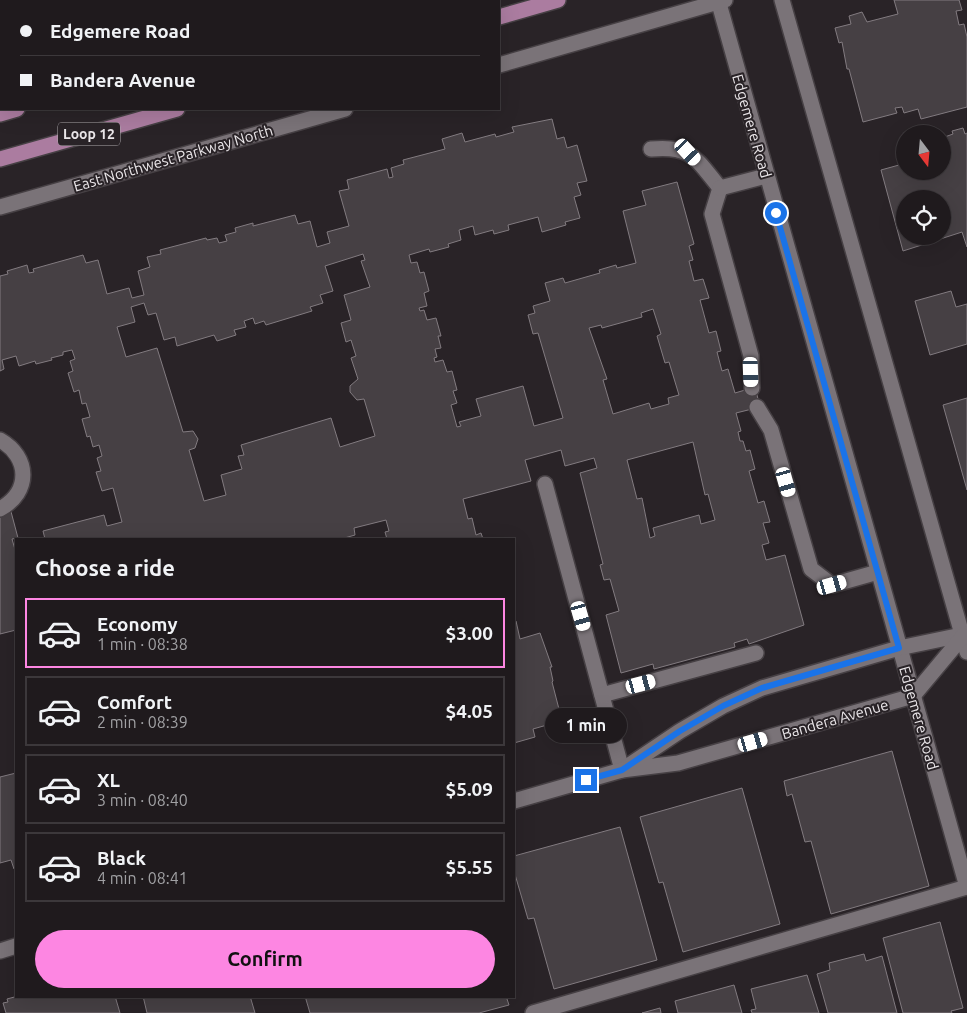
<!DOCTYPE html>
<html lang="en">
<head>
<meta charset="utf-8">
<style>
  :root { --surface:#1f1a1d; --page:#2c272a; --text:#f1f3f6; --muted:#a1a1a4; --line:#3c383b; --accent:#fd86e2 }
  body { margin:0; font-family:Ubuntu,sans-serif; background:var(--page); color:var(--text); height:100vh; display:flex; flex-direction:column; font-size:19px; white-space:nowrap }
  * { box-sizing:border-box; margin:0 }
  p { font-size:16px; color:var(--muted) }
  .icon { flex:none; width:28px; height:28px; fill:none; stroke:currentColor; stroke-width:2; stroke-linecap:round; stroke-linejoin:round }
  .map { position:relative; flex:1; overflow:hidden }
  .panel { position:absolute; left:15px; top:538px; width:500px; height:460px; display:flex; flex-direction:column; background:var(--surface); border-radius:0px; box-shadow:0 5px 20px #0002,0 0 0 1px var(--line) }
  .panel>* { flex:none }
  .guide { position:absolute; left:0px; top:0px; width:500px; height:110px; box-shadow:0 5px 20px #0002,0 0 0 1px var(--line); display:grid; align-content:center; height:110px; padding:0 20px; background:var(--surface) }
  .needle { width:32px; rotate:164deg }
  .controls { position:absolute; left:896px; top:125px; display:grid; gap:10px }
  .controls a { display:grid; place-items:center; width:55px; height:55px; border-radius:50%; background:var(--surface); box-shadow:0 5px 20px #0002,0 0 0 1px var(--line); font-size:25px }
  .end { position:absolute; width:22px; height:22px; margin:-11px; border:6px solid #1a73e8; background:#fff; box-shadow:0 0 0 2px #fff }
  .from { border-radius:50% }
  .bubble { position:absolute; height:35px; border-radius:18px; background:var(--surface); box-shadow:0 5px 20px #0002,0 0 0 1px var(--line); font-size:16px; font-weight:700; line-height:35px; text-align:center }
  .car { position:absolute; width:15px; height:30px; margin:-15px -8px; border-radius:6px; box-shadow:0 0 4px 1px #0007; background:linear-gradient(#fff 24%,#345 0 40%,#fff 0 76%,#345 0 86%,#fff 0) }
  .guide b { display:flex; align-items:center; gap:18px; height:48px; font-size:19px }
  .guide b+b { border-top:1px solid var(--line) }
  .guide i { width:12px; height:12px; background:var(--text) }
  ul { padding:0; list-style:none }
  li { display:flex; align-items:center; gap:15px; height:70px; margin:0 10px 8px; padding:0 10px; border:2px solid var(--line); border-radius:0px }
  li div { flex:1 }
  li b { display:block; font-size:19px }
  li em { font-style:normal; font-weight:700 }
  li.current { border-color:var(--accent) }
  li>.icon { width:45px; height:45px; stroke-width:1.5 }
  h2 { padding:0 20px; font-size:22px; line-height:60px }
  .action { display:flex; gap:10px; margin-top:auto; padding:10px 20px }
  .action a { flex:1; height:58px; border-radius:30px; background:var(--accent); color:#111; font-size:20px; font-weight:700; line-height:58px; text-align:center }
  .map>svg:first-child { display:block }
  .building { fill:#464044; stroke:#827b80; fill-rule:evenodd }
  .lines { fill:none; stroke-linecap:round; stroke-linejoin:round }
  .minor-casing { stroke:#464044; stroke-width:18 }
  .major-casing { stroke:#464044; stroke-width:18 }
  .minor { stroke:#7a7378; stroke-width:15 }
  .major { stroke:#ab7ca0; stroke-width:15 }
  .route { stroke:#1a73e8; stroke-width:6 }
  .labels { text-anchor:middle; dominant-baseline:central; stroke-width:4; stroke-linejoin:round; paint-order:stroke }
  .shield { fill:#292327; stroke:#b0acaf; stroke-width:1 }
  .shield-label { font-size:14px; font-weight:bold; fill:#eae6e9 }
  .street-label { font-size:15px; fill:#eae6e9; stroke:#292327 }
</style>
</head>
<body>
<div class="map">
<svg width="967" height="1013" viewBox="0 0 967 1013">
  <rect width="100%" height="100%" fill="#292327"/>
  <g class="building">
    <path d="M894,0H959L962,10L956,11L959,25L964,24L967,37V107L921,119L918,109L904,113L902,107L895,108L897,113L863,122L849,69H847L842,42L839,43L835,28L851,24L849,16L862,12L867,22L898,14Z"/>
    <path d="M552,119L557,139L564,137L567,148L577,145L587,181L577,183L581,195L574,197L580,218L565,222L566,225L542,232L538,217L508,225L509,230L494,234L493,230L475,235L473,226L459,230L461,240L448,244L449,247L430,252L429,249L409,255L411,263L417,262L420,273L424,272L429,291L424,293L427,306L419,308L420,311L424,310L427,320L436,318L441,336H438L441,348L435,349L437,357L434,358L435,362L443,360L447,372L452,371L457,390L453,391L457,403L451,405L457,427L461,426L459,422L481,416L476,399L523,386L534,426L563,418L538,333L533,334L528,315L535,313L533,306L550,301L545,283L563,278L565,283L600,273L599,270L616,265L617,268L636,263L623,211L646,205L642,191L677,182L694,244L689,246L693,260L689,261L694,281L703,279L709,298L700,300L709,333L716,331L721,351L717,352L722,371L728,369L735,393L755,387L760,407L736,413L741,431L738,432L740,441H743L746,451L750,450L755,469L749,471L758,503L764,501L770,522L763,523L769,543L762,545L766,560L785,555L804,625L749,644L747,639L734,643L735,647L654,669L653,664L621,673L606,615L619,611L610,579L604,580L600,565L603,564L580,473L597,468L594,458L565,466L561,450L525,460L531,481L463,499L468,519L472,518L476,535L481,533L483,539H387L385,532L389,531L386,520L354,528L355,535L341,539H45L43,531L104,515L107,526L122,522L113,488L102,491L96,472L101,471L97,458L102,456L99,445L93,447L90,436L87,437L82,419L90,417L86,403L82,404L79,390L74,392L68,373L73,371L70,361L75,359L72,350L63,352V355L51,358L52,360L36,364L35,361L19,366L16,356L2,360L4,369L0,371V276L8,274L7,271L27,265L29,273L34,272L33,269L83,255L86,263L98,260L107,294L129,288L132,298L144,295L138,271L150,267L147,257L161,254L160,250L206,238L207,240L217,238L219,243L227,241L225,235L236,232L235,228L253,223V226L295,215L298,224L310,221L317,247L330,243L327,232L349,226L339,191L349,189L347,180L387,169L389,178L393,177L391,168L404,164L403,160L445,149L442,139L462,133L465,142L495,134L496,137L514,132L512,127ZM363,254L365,260L361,261L370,287L344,295L351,320L341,323L346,342L351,340L356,356L351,358L358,379L350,386V392L357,400L364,399L375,436L340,447L331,418L241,445L244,455L238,456L242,469L221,475L226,495L204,501L189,450L195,448L198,439L193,431L183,432L157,348L126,357L117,327L135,322L131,307L144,303L148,315L156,313L164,340L175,337L177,346L214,335L217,341L236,335L234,330L246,327L244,321L253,318L255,324L264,321L266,325L312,311L310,307L323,303L320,295L333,291L325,266ZM653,309L661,334L657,336L665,363L669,362L679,395L668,398L669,404L651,409L649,403L613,414L603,380L607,379L589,328L601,325L602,328L642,317L641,313ZM693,442L705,495L708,494L715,520L701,524L699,515L653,528L655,536L650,538L642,498L637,499L627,460Z"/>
    <path d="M963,128L965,134L967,133V247L962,232L903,251L881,170L899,165L898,161L902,160L903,165H905V171H942V138L953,134L952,131ZM905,199H942V236H905Z"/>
    <path d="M951,291L956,307L967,304V344L930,355L915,301Z"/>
    <path d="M967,398V490L943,405Z"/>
    <path d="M9,504L18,538L12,539L16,553V630L0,634V506Z"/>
    <path d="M516,621L520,639L540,633L552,667H550L553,681L552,682L560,713L556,714V717L546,720L547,725L533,729L535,737L514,743V622Z"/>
    <path d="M892,751L929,886L831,914L811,841L805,842L792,794L787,796L784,781Z"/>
    <path d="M16,773V868L14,869L11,860L0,863V777Z"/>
    <path d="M742,788L780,924L683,952L663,882L659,883L640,817Z"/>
    <path d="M620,827L657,960L554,989L534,918L528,919L514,871V856Z"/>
    <path d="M940,922L963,1008L951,1011L952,1013H903L883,938Z"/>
    <path d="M864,954L866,961L882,956L897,1013H828L817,974L830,970L829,963Z"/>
    <path d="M807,975L819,1013H752L751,1010L756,1009L751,989Z"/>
    <path d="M734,985L742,1013H678L675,1001Z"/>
    <path d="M18,996H115L120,1013H6L3,1003L8,1002L7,999Z"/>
    <path d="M143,996H250L255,1013H147Z"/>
    <path d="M305,996H506L509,1005L479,1013H310Z"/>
    <path d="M660,1008L661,1013H642Z"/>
  </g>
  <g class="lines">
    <defs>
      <g id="minor">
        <path d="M718,0L967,887"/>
        <path d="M782,0L967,652"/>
        <path d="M270,1L274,0"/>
        <path d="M499,65L725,0"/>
        <path d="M0,79H1"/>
        <path d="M651,149C692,145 696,159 720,188"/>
        <path d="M720,188L712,214L751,356L752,388"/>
        <path d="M720,188L766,176"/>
        <path d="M0,207L345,109"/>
        <path d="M757,407L771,430L811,569L832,585L878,572"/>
        <path d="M0,440C30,457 31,492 0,509"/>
        <path d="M545,484L622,770"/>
        <path d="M602,695L756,653"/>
        <path d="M625,768L680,731L723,706L762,688L899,648L966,634"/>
        <path d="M514,801L622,770L678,763L913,696L963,636"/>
        <path d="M0,951L16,946"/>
        <path d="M533,1013L967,887"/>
      </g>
      <g id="major">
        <path d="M392,1L396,0"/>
        <path d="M499,17L558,0"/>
        <path d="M0,114L17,109"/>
        <path d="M0,159L177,109"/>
      </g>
    </defs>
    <use href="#minor" class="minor-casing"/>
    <use href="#major" class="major-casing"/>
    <use href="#minor" class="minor"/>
    <use href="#major" class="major"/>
  </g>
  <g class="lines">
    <path class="route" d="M586,780L622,770L680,731L723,706L762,688L899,648L776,213"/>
  </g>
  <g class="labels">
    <rect class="shield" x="58" y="122.5" width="62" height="23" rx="4"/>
    <g class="shield-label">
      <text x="89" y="134">Loop 12</text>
    </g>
    <g class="street-label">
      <text transform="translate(752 126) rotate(74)">Edgemere Road</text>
      <text transform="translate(173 158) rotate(-16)">East Northwest Parkway North</text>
      <text transform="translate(919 718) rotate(74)">Edgemere Road</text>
      <text transform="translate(835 719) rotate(-16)">Bandera Avenue</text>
    </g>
  </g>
</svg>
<div class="controls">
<a><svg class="needle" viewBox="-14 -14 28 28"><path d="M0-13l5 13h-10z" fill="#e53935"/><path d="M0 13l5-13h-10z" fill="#a1a1a4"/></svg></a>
<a><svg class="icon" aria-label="locate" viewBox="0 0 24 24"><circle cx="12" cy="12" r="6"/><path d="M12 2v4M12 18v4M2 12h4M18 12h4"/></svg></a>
</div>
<i class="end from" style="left:776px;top:213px"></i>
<i class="end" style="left:586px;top:780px"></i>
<div class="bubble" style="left:545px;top:708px;width:82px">1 min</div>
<i class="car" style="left:688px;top:152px;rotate:137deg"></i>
<i class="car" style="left:751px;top:372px;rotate:178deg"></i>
<i class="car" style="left:786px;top:482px;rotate:164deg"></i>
<i class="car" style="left:832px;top:585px;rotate:74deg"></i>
<i class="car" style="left:581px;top:616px;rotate:164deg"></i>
<i class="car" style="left:641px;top:684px;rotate:75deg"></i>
<i class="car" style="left:753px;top:742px;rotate:74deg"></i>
<div class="guide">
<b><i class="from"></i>Edgemere Road</b>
<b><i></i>Bandera Avenue</b>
</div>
<section class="panel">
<h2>Choose a ride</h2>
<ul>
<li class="current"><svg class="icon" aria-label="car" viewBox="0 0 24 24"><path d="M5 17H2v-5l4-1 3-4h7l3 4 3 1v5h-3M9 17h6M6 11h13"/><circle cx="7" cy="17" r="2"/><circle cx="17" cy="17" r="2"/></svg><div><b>Economy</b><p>1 min · 08:38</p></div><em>$3.00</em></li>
<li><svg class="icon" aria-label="car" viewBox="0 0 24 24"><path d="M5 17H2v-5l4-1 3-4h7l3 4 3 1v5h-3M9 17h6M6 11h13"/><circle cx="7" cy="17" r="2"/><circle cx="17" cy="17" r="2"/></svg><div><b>Comfort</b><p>2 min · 08:39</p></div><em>$4.05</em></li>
<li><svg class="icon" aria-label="car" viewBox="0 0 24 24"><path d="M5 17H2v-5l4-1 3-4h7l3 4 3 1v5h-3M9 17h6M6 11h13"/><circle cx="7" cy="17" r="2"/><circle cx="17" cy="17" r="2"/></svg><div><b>XL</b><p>3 min · 08:40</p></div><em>$5.09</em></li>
<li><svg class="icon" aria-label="car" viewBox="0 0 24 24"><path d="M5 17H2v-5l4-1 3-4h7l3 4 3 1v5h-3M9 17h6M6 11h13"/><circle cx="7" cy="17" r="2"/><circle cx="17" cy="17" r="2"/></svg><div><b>Black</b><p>4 min · 08:41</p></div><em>$5.55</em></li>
</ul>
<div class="action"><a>Confirm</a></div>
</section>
</div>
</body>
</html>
